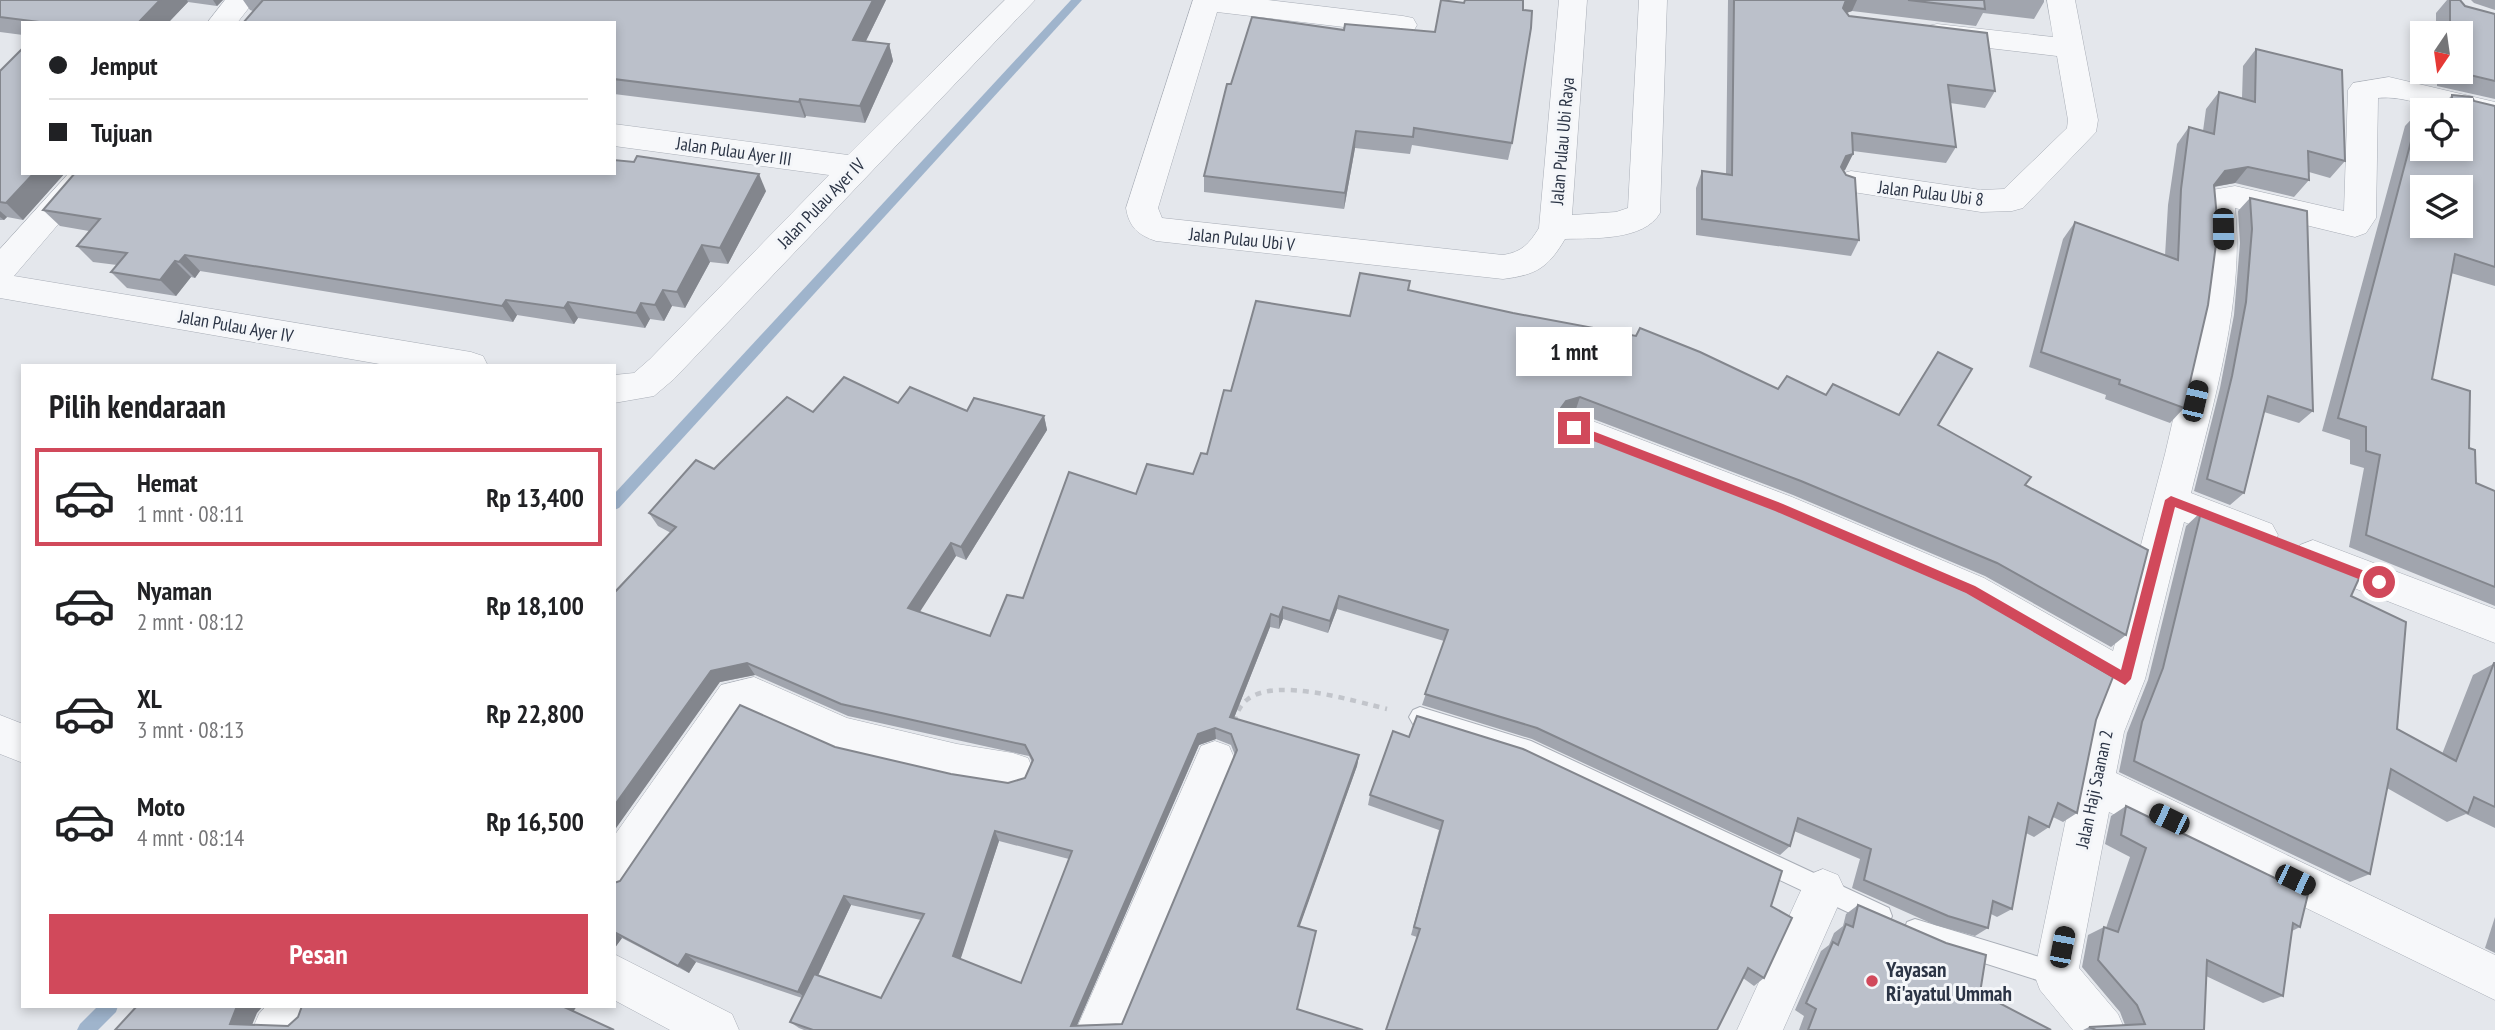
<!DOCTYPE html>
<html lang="id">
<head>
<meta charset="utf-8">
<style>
  :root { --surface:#fff; --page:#f6f6f6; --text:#202124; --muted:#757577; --line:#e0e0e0; --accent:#d1495b }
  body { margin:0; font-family:"PT Sans Narrow",sans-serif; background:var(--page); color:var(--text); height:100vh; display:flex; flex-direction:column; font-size:26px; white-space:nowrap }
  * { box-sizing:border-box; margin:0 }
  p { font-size:23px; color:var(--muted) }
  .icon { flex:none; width:38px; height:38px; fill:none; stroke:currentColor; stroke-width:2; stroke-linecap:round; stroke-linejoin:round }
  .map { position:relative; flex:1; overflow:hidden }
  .drawer { position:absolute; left:21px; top:364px; width:595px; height:644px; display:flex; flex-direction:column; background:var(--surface); border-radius:0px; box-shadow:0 4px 10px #0003 }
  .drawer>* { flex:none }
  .banner { position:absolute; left:21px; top:21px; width:595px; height:154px; border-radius:0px; box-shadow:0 4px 10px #0003; display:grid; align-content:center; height:154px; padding:0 28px; background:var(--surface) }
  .needle { width:46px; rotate:193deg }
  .tools { position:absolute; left:2410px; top:21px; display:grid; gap:14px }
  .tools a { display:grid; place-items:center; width:63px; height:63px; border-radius:0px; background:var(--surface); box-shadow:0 4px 10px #0003; font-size:35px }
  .end { position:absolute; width:32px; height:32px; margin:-16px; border:9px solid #d1495b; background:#fff; box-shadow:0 0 0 4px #fff }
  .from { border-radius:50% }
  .bubble { position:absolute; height:49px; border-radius:0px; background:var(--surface); box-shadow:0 4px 10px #0003; font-size:23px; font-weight:700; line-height:49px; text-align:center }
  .car { position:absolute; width:21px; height:42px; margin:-21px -10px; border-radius:9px; box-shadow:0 0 5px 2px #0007; background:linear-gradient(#222 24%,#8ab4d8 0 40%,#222 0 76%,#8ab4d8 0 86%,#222 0) }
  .banner b { display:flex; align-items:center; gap:24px; height:66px; font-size:26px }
  .banner b+b { border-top:2px solid var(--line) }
  .banner i { width:18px; height:18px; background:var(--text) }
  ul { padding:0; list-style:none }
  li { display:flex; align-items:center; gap:21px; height:98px; margin:0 14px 10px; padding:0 14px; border:4px solid transparent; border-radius:0px }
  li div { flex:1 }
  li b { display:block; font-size:26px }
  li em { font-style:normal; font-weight:700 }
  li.on { border-color:var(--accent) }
  li>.icon { width:63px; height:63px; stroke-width:1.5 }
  h2 { padding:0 28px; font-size:32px; line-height:84px }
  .cta { display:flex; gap:14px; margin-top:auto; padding:14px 28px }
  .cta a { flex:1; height:80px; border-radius:0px; background:var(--accent); color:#fff; font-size:28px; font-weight:700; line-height:80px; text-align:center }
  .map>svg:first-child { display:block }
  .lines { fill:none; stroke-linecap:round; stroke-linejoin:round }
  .stream { fill:#9fb4cc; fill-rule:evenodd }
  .service-casing { stroke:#a9aeb7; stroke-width:2 }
  .minor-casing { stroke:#a9aeb7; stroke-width:1 }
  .path { stroke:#c2c5cb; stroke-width:4.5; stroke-dasharray:6 6; stroke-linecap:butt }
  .service { fill:#f7f8fa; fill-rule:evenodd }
  .minor { fill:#f7f8fa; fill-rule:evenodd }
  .wall { fill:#a1a5ae; fill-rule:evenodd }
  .shaded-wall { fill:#83868d }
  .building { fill:#bbc0ca; stroke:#83868d; stroke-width:2; fill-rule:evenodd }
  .route { fill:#d1495b }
  .poi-dot { fill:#d1495b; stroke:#f4f6f9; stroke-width:2.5 }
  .labels { text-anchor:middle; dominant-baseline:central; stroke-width:6; stroke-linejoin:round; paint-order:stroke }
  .street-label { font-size:18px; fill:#2b3445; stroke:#f4f6f9 }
  .near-poi-label { font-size:21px; font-weight:bold; fill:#2b3445; stroke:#f4f6f9; text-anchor:start }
</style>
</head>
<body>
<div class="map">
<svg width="2495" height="1030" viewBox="0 0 2495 1030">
  <rect width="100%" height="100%" fill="#e4e7ec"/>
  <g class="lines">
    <g class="stream">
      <path d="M1071,0H1082L619,508L614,510V494Z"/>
      <path d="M98,1006H118L116,1012L98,1030H77L80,1024Z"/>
    </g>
    <defs>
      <g id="service">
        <path d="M1420,707L1531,741L1889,908L1892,916L1889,924L1881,927L1873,924L1519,757L1413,724L1409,717L1413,710Z"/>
        <path d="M1915,919L2056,962L2064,966L2068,974L2064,982L2056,986L1915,941L1907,938L1904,930L1907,922Z"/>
      </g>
      <g id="minor">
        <path d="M225,0H255L237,23H207Z"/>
        <path d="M1005,0H1035L674,379L654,396L614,403V375L634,373L650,359L829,175L614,146V124L848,155Z"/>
        <path d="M1193,0H1268L1403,16L1413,18L1417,25L1413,32L1403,34L1217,12L1158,208L1162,218L1503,255C1522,252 1529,244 1539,228L1559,0H1587L1572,215L1616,212L1628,208L1639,0H1667L1660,213C1644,241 1593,238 1565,239C1548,268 1536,275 1503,279L1156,241C1138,235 1129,227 1126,208Z"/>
        <path d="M2047,0H2075L2098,120L2096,132L2023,208L2012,211L1981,212L1840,190L1835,182L1840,174L1851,171L1981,190L2004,189L2067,128L2068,120L2057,56L1937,42L1927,40L1923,33L1927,26L1937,24L2053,37Z"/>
        <path d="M2389,77L2495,102V122L2460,114V110C2432,110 2405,95 2378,98L2376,218L2366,233L2355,237L2235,208C2245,298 2213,405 2191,493L2272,524L2278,535L2272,546L2259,551L2184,522L2145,679L2124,732L2116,773L2495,955V1000L2109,812L2079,968L2118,1014L2125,1030H2073L2040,990L2034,974L2084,732L2102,687L1958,602L1766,519L1562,438L1556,428L1562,418L1574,414L1792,497L1984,578L2113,651L2165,454L2196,321L2207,245L2203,203L2212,190L2235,186L2344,211L2348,90L2353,83Z"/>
        <path d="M69,173H102L14,276L471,352L483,356L488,366H391L0,298V249Z"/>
        <path d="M2313,540L2495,609V643L2300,567L2294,556L2300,545Z"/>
        <path d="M754,677L847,718L957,744L1013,753L1028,758L1034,772L1028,786L1013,791L957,782L843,755L752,714H747L629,888L614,894V836L721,685Z"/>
        <path d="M0,715L23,724V763L0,754Z"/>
        <path d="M1215,741L1229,746L1235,760L1122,1030H1076L1201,746Z"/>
        <path d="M1823,869L1838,875L1845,890L1783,1030H1737L1808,875Z"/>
        <path d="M614,954L732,1014L739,1030H670L614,1000Z"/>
        <path d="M266,1006H320L314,1022L306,1030H252L259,1014Z"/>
      </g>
    </defs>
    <use href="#service" class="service-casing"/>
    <use href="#minor" class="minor-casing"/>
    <path class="path" d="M1234,722C1237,713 1240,705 1248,699C1277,677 1354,701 1387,709"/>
    <use href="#service" class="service"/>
    <use href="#minor" class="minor"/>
  </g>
  <g class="wall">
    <path d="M0,0H223L217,6L188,2L168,23H23V35L0,32Z"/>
    <path d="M243,0H886L866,41L889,44L893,61L865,123L806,116L805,118L614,94V23L253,11L250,10Z"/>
    <path d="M1464,0H1523L1512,143L1508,160L1412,145L1410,154L1355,148L1344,209L1204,192V176L1231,84L1344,30L1435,32L1464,3Z"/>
    <path d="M1728,0H2044V2L2034,19L1983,13L1976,26L1852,11L1847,13L1849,16L1995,91L1985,108L1950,103L1956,147L1946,163L1853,151V154L1845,170L1843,171L1859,240L1851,256L1696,235V188L1702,171L1726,174Z"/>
    <path d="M2447,0H2460L2465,6L2495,14V99L2437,86V72H2460V33H2436V13Z"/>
    <path d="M2471,0H2495V10L2474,3Z"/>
    <path d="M2256,49L2345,161L2330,178L2309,172V180L2294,197L2235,183L2214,187L2184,408L2170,423L2105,399L2106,395L2029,367L2063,239L2075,222L2165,256L2168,205L2177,144L2189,127L2203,131L2206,109L2219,92L2242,98L2243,66Z"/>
    <path d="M0,71L23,173H65L23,220L7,217L4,220H0Z"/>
    <path d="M2452,95L2495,106V286L2451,273L2432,379L2469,448L2476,483L2495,491V606L2349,547L2364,468L2350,464V440L2322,431L2405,126L2419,111L2460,149V110H2438Z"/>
    <path d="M766,191L728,264L710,262L685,308L672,306L664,321L650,319L645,328L578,318L574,324L517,315L513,322L200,271L195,278L191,277L176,296L127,288L111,272L117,265L93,262L77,246L89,231L60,226L43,210Z"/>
    <path d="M2250,198L2313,411L2299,423L2264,412L2244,493L2230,505L2194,491L2220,388L2234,315L2240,243L2238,211Z"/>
    <path d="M1409,291L1778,389L1826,395L1898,415L1938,352V425L2025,485L2126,635L2111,647L1985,576L1793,495L1575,412L1561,416L1566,426L2096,720L2077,813L2063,822L2053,817L2049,827L2034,837L2026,833L2012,909L1997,917L1991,914L1988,928L1975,936L1935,925L1852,888L1860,859L1794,831L1790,846L1780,855L1532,739L1422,705L1444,641L1337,609L1328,633L1283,619L1279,629L1270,627L1234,718L1359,755L1357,766L1299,927L1316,931L1297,1009L1363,1030H804L799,1028L790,1022L802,998L696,962L689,973L622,938L614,949V883L620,881L835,747L951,774L1008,783L1025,778L1032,762L1029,756L848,716L755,675L720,682L671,533L658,526L649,513L714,469L813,412L898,403L967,411L1044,416L1047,430L966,560L956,556L919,612L990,636L1023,598L1136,494L1193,474L1207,454L1231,391L1350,316ZM1216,739L1231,745L1235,755L1122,1024L1077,1025L1199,745ZM999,841L1069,859L1021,983L960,959ZM851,905L921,920L881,998L818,976Z"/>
    <path d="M2201,512L2351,596L2397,729L2442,754L2473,675L2495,663V828L2466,814L2447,822L2387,788L2370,874L2350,882L2119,772L2127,733L2148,680L2186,526Z"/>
    <path d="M1370,795L1771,906L1764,978L1754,986L1743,978L1417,937L1411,935L1439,830L1368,805Z"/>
    <path d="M2126,806L2300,927L2292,931L2283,996L2263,1003L2206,976L2204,1030H2083L2089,1027L2125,1025L2120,1012L2082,967L2088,935L2104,927L2106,928L2130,857L2105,844L2111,816Z"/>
    <path d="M1858,905L1980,993L2051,1030H1799L1804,1016L1795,1010L1821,951L1829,945L1834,933L1843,926L1846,914Z"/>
    <path d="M2495,917V953L2485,948Z"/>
  </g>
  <g class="shaded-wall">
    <path d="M160,0H187L188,2L168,23H138Z"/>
    <path d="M213,0H223L217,6Z"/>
    <path d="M873,0H886L858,57L853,40Z"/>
    <path d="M1846,0H1857L1852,11L1840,15Z"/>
    <path d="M889,44L893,61L865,123L860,106Z"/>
    <path d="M800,99L806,116L805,118L799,102Z"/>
    <path d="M1356,131L1355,148L1344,209L1345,193Z"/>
    <path d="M1853,154L1845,170L1838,173L1846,156Z"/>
    <path d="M2248,167L2235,183L2212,187L2225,171Z"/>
    <path d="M34,173H65L23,220L6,203Z"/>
    <path d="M759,174L766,191L728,264L720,248Z"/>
    <path d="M0,211L7,217L4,220L0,217Z"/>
    <path d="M702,245L710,262L685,308L677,292Z"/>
    <path d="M185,255L200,271L195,278L179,262Z"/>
    <path d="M175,261L191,277L176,296L160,280Z"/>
    <path d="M663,290L672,306L664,321L655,305Z"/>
    <path d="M506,300L517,315L513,322L502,306Z"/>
    <path d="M568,302L578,318L574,324L564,308Z"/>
    <path d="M641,303L650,319L645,328L636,313Z"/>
    <path d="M1580,397L1575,412L1561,416L1554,427L1558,412L1566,401Z"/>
    <path d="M1044,416L1047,430L966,560L961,547Z"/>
    <path d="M951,543L956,556L914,621L908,608Z"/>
    <path d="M1339,596L1337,609L1328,633L1330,621Z"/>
    <path d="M1283,607V619L1279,629V617Z"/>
    <path d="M1271,614L1270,627L1230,728V717Z"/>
    <path d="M747,663L755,675L720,682L614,831V806L711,671Z"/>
    <path d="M1215,728L1216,739L1199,745L1075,1030L1071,1026L1198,734Z"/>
    <path d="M1359,755L1357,766L1297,934L1298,926Z"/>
    <path d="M995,831L999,841L959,964L953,956Z"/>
    <path d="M844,896L851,905L807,999L798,992Z"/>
    <path d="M614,932L622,938L614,949Z"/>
    <path d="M686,954L696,962L689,973L678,966Z"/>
    <path d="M237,1006H263L257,1013L250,1030L230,1024Z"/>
    <path d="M562,1006H577L573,1012Z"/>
  </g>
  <g class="building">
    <path d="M0,0H160L138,23H47L0,17Z"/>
    <path d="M263,0H873L853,40L889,44L860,106L800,99L799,102L614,79V23H243Z"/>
    <path d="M1441,0L1464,3L1465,0H1523V10L1532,11L1531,28L1512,143L1414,128L1413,137L1356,131L1345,193L1204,176L1227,84H1231L1252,17L1344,30L1345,24L1435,32Z"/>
    <path d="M1734,0H1846L1843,8L1849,16L1987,33L1995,91L1948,85L1956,147L1852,133L1853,154L1846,156L1841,167L1846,175L1855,178L1859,240L1702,219V171L1732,175Z"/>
    <path d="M1908,0H1984L1985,9Z"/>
    <path d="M2450,0H2460L2465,6L2495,14V81L2457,72H2460V33H2450Z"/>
    <path d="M23,48V173H34L6,203L0,202V71Z"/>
    <path d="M2256,49L2342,70L2345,161L2308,151L2309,180L2248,167L2225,171L2214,185L2218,229L2208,305L2184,408L2119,384L2120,380L2041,352L2075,222L2178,260L2181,189L2189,127L2214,134L2219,92L2255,102Z"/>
    <path d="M2452,95L2472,97L2474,101L2495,106V267L2455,254L2432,379L2470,391L2469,448L2475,450L2476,483L2495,491V587L2366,535L2380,455L2366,451V427L2338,418L2419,111L2422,112V149H2460V110H2452ZM2422,187H2460V226H2422Z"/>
    <path d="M637,156L759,174L720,248L702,245L677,292L663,290L655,305L641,303L636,313L568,302L564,308L506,300L502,306L185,255L179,262L175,261L160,280L111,272L127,253L77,246L100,219L43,210L75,173H614V160L634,162Z"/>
    <path d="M2250,198L2307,211L2313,411L2268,396L2244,493L2207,479L2232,376L2246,302L2252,229Z"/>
    <path d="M1360,273L1410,281L1408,290L1513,313L1636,336L1640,328L1700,352L1778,389L1787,376L1826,395L1833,384L1899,415L1938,352L1972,369L1938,425L2031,477L2025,485L2148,550L2126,635L1997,563L1801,481L1580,397L1566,401L1558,412L1566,426L1773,508L1968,592L2113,677L2096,720L2077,813L2058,803L2049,827L2029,817L2012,909L1993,901L1988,928L1948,916L1864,880L1871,849L1798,818L1790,846L1537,728L1425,694L1448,630L1339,596L1330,621L1283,607L1279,617L1271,614L1230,717L1359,755L1298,926L1316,931L1297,1009L1363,1030H813L790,1022L814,974L881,998L924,914L844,896L798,992L686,954L678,966L614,932V883L620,881L740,705L835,747L951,774L1008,783L1025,778L1033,760L1025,745L841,704L747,663L711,671L614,806V593L676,527L649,513L696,460L714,469L787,397L813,412L844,377L898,403L910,387L967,411L974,398L1044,416L961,547L951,543L908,608L990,636L1007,595L1023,598L1069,472L1136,494L1147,464L1193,474L1201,453L1207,454L1224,390L1231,391L1256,301L1350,316ZM1215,728L1231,734L1237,750L1122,1024L1071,1026L1198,734ZM995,831L1072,851L1021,983L953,956Z"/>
    <path d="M2201,512L2361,574L2351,596L2406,622L2397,729L2456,761L2494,663H2495V807L2474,797L2468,813L2391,769L2370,874L2134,761L2142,722L2163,668Z"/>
    <path d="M1417,716L1523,749L1782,871L1771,906L1792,918L1764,978L1748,968L1717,1030H1386L1420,929L1414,927L1443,821L1370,795L1393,731L1409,737Z"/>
    <path d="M2126,806L2308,894L2300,927L2293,923L2283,996L2207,960L2204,1030H2096L2089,1027L2145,1024L2137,1005L2098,960L2104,927L2118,932L2146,848L2121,835Z"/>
    <path d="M1858,905L1946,943L1986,955L1980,993L2051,1030H1808L1816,1009L1806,1003L1833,942L1838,945L1846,924L1853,927Z"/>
    <path d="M137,1006H237L230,1024L288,1026L298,1017L302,1006H562L614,1030H115Z"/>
  </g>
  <path class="route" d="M1574,424L1783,504L1975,586L2121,670L2165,500L2171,496L2383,578L2385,582L2379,587L2175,507L2131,679L2125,685L1966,593L1775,511L1570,432L1568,428Z"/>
  <circle class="poi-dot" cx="1872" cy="981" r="7"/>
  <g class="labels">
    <g class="street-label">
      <text transform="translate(1562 141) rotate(-85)">Jalan Pulau Ubi Raya</text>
      <text transform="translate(734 151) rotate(8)">Jalan Pulau Ayer III</text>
      <text transform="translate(1931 193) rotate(7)">Jalan Pulau Ubi 8</text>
      <text transform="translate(821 203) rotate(-46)">Jalan Pulau Ayer IV</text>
      <text transform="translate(1242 239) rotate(6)">Jalan Pulau Ubi V</text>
      <text transform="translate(236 326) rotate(10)">Jalan Pulau Ayer IV</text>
      <text transform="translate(2094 789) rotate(-78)">Jalan Haji Saanan 2</text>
    </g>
    <g class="near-poi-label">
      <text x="1886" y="969">Yayasan<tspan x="1886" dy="24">Ri'ayatul Ummah</tspan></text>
    </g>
  </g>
</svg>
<div class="tools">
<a><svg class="needle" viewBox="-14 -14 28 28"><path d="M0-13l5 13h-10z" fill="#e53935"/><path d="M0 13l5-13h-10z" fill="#757577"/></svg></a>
<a><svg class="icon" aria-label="locate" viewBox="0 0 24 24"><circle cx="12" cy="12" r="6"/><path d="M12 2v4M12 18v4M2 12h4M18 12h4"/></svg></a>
<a><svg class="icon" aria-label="layers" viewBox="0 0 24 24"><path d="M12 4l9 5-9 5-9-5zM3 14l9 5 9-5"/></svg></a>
</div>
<i class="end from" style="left:2379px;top:582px"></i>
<i class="end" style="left:1574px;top:428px"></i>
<div class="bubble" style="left:1516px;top:327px;width:116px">1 mnt</div>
<i class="car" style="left:2223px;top:229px;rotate:179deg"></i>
<i class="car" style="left:2195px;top:401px;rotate:13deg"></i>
<i class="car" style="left:2169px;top:819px;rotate:296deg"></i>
<i class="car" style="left:2295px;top:880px;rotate:116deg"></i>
<i class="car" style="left:2062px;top:947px;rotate:11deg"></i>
<div class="banner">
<b><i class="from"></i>Jemput</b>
<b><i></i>Tujuan</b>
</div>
<section class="drawer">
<h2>Pilih kendaraan</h2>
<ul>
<li class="on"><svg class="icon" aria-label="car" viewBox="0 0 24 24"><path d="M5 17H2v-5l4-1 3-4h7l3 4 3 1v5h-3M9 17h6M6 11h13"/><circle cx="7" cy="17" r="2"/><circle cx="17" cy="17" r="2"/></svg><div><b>Hemat</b><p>1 mnt · 08:11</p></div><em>Rp 13,400</em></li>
<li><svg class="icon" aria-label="car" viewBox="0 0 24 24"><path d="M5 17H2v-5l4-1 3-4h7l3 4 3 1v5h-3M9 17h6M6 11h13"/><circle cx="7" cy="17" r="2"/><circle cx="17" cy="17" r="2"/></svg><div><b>Nyaman</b><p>2 mnt · 08:12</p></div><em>Rp 18,100</em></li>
<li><svg class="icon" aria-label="car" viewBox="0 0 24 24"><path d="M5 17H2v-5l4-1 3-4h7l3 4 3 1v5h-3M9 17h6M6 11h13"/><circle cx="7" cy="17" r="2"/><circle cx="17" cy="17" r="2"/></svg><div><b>XL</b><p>3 mnt · 08:13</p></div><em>Rp 22,800</em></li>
<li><svg class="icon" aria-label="car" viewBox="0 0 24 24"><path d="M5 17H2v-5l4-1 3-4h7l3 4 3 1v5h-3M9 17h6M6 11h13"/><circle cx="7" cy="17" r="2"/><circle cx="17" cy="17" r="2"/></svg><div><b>Moto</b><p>4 mnt · 08:14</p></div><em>Rp 16,500</em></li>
</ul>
<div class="cta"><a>Pesan</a></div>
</section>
</div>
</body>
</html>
